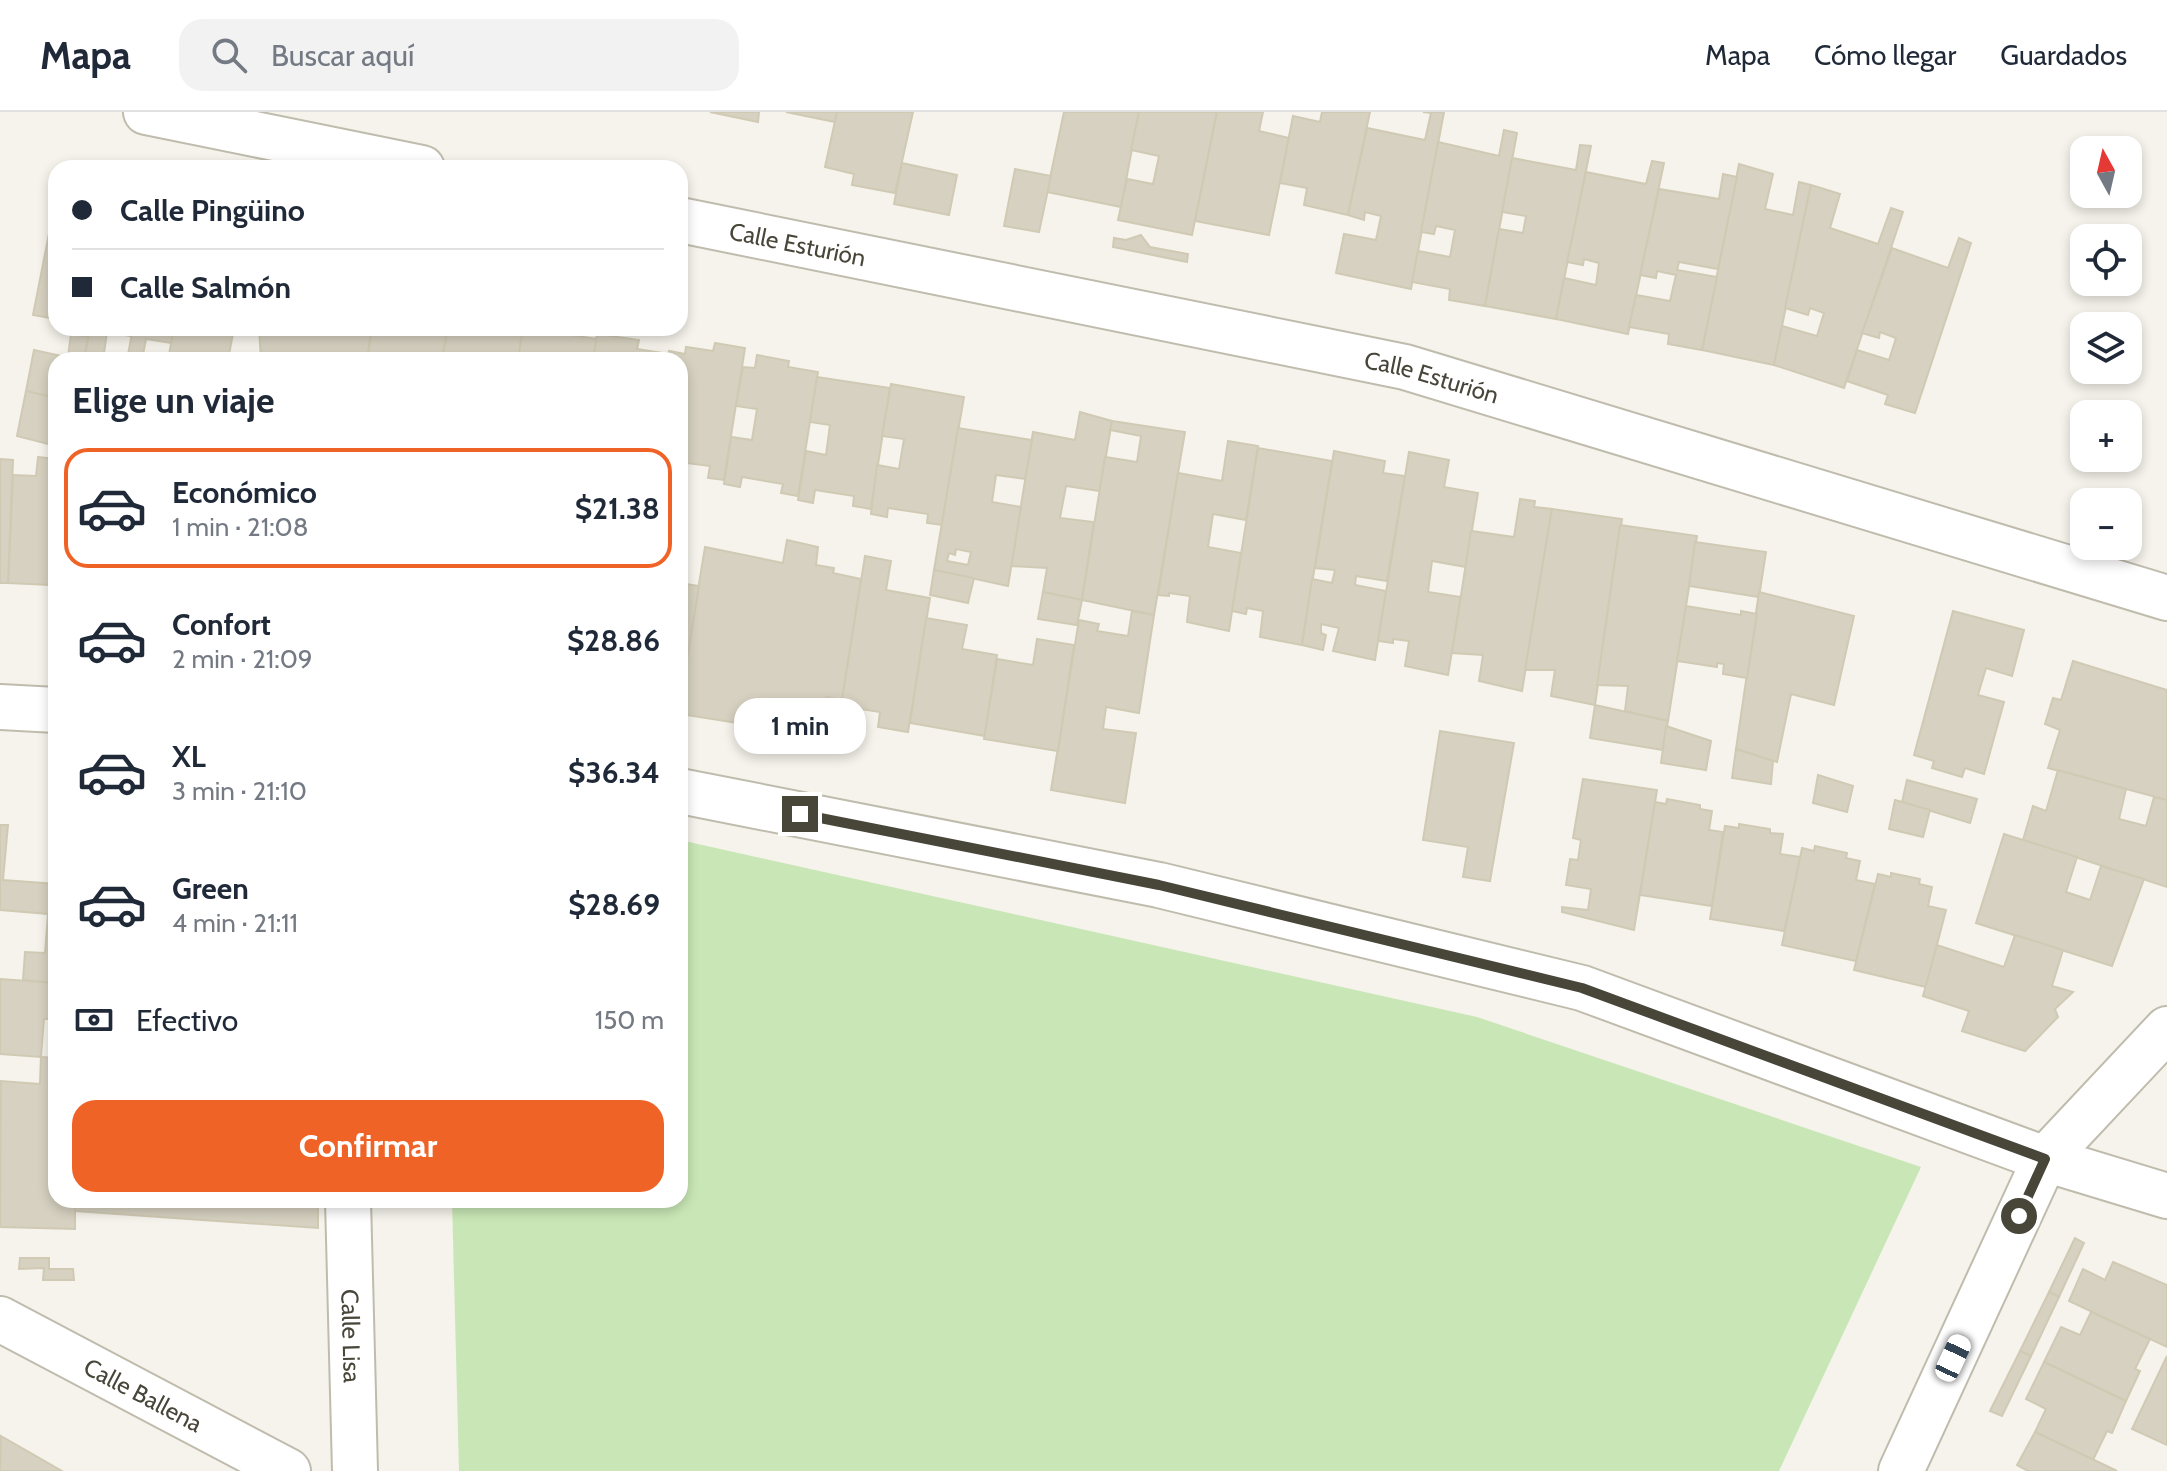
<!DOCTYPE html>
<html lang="es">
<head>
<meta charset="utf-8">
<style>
  :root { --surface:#fff; --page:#f2f2f3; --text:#1f2937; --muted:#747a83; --line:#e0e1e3; --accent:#f06326 }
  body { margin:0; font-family:Cabin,sans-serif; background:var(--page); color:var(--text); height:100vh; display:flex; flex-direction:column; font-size:30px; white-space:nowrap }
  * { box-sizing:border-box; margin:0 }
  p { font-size:26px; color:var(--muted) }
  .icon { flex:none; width:44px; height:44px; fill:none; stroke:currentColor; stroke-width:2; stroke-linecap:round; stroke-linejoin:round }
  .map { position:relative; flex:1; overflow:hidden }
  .panel { position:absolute; left:48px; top:240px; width:640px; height:856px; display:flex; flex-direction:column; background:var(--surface); border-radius:24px; box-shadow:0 4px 12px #0003 }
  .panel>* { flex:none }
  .top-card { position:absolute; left:48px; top:48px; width:640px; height:176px; border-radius:24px; box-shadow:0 4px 12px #0003; display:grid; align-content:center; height:176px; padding:0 24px; background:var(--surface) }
  .needle { width:52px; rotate:352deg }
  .tools { position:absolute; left:2070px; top:24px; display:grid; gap:16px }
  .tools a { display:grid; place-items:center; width:72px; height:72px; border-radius:16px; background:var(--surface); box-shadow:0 4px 12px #0003; font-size:40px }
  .end { position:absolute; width:36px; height:36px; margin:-18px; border:10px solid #484539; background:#fff; box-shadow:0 0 0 4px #fff }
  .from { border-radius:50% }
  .bubble { position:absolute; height:56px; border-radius:24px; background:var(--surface); box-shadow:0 4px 12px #0003; font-size:26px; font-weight:800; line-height:56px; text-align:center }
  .car { position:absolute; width:24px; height:48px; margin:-24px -12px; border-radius:10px; box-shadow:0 0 6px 2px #0007; background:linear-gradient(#fff 24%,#345 0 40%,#fff 0 76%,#345 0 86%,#fff 0) }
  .top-card b { display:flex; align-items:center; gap:28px; height:76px; font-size:30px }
  .top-card b+b { border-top:2px solid var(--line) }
  .top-card i { width:20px; height:20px; background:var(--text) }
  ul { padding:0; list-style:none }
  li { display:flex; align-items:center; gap:24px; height:120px; margin:0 16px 12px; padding:0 8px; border:4px solid transparent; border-radius:24px }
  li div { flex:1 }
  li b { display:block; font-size:30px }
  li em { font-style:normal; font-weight:800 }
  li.current { border-color:var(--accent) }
  li>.icon { width:72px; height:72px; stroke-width:1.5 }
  h2 { padding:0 24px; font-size:36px; line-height:96px }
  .pay { display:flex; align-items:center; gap:20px; height:88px; padding:0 24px; font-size:30px }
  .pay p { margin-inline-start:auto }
  .primary-button { display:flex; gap:16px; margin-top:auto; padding:16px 24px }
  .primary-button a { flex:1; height:92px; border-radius:24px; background:var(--accent); color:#fff; font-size:32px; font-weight:800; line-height:92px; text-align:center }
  header { display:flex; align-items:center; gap:48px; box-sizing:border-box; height:112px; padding:0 40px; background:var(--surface); border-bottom:2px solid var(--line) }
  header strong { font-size:38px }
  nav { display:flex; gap:44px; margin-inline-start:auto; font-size:28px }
  .search { width:560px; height:72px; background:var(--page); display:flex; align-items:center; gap:20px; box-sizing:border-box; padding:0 28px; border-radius:24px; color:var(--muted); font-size:30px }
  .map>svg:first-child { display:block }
  .green { fill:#c9e7b6 }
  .building { fill:#d6d1c0; stroke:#d0cab4; stroke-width:2; fill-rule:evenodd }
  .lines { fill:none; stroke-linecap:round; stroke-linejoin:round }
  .minor-casing { stroke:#c0bcad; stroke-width:48 }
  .minor { stroke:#fff; stroke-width:44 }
  .route { stroke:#484539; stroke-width:10 }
  .labels { text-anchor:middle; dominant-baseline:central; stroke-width:6; stroke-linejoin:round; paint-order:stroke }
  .street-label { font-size:24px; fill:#484539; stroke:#fff }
</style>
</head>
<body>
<header>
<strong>Mapa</strong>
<div class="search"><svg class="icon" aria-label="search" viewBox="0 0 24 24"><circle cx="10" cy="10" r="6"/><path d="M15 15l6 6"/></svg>Buscar aquí</div>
<nav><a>Mapa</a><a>Cómo llegar</a><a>Guardados</a></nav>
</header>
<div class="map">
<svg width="2167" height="1359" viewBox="0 0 2167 1359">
  <rect width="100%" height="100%" fill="#f5f3eb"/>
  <path class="green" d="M680,728L1477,905L1921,1055L1779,1359H459L452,1088H680Z"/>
  <g class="building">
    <path d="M710,0H759L758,10Z"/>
    <path d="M786,0H837L835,10Z"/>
    <path d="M837,0H913L895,81L852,73L854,62L825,55Z"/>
    <path d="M1064,0H1139L1121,95L1047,80Z"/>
    <path d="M1139,0H1217L1192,123L1118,108L1127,67L1153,72L1159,44L1131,38Z"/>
    <path d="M1217,0H1263L1259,19L1289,26L1269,123L1195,109Z"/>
    <path d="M1322,0H1370L1348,103L1304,93L1307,76L1280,71L1293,4L1320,10Z"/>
    <path d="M1423,0H1444L1411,177L1336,161L1344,122L1376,128L1381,104L1365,100L1364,108L1348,103L1367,16L1425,28L1431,1Z"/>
    <path d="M1504,18L1517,21L1485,194L1449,188L1450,177L1412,170L1418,139L1450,145L1455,118L1436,114L1434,122L1421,120L1438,30L1499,44Z"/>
    <path d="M1580,33L1591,34L1556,207L1485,194L1499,117L1523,121L1526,104L1502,100L1512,46L1576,58Z"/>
    <path d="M1652,49L1664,51L1628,222L1556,207L1564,166L1596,173L1599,151L1584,147L1583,153L1567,150L1586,60L1646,72Z"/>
    <path d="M902,51L957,63L949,103L894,92Z"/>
    <path d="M1739,52L1773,62L1765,97L1793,103L1799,70L1811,73L1774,253L1702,238Z"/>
    <path d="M1015,57L1051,64L1039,120L1004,114Z"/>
    <path d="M1723,62L1737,65L1718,157L1679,150L1677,158L1717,165L1702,238L1668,232L1669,222L1629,215L1636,183L1670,189L1676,163L1657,159L1656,166L1640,163L1659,77L1719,87Z"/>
    <path d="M1811,73L1840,82L1830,116L1878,132L1891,96L1903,100L1844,276L1774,253L1782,214L1817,224L1824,201L1810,196L1808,203L1785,196Z"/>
    <path d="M54,96H56V207L33,203Z"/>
    <path d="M1141,123L1150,135L1188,142L1187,150L1113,135L1114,126L1126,128Z"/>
    <path d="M1959,126L1971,131L1915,301L1885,292L1888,283L1847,269L1857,238L1889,248L1896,226L1880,220L1879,226L1862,221L1892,136L1948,156Z"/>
    <path d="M90,216H133L131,224L107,220L103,248H84Z"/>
    <path d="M133,216H174L172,231L146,227L142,248H127Z"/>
    <path d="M174,216H234L228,248H168Z"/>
    <path d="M259,216H372L367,248H261Z"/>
    <path d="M372,216H448L442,248H367Z"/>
    <path d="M448,216H523L518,248H442Z"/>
    <path d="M523,216H565L564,222L597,227L593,248H518Z"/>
    <path d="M71,222L88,225L84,248L68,245Z"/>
    <path d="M597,222L639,228L637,237L669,242L667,248H593Z"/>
    <path d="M715,231L745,236L724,368L708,366L710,354L680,350V306L683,283L680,282V248H667L669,239L685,242L686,235L713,239Z"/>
    <path d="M34,238L79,248H56V286L26,279Z"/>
    <path d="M757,243L789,249L788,255L818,260L798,384L781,381L783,372L742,365L740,375L724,372L731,325L752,328L757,297L736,294L743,255L755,256Z"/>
    <path d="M817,265L890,276L871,397L853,394L854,384L815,378L813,391L798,388L806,339L826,343L830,313L810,310Z"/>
    <path d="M891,272L964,285L942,413L927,411L928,402L888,396L887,405L871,402L877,353L899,357L904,327L882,324Z"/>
    <path d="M26,279L56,286V334L17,324Z"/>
    <path d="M1080,300L1112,309L1100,379L1066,374L1060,406L1094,410L1082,488L1043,480L1047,456L1011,454L1033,320L1075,328Z"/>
    <path d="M1112,309L1185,320L1154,503L1082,488L1105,345L1137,350L1141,324L1110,318Z"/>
    <path d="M958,316L1032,328L1025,367L996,363L992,390L1021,395L1008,474L934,458ZM956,437L971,440L968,453L947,449L949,441L955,443Z"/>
    <path d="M1228,329L1258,334L1246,408L1213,402L1208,435L1241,441L1229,519L1187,510L1190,484L1169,481V484L1158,483L1178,361L1222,369Z"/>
    <path d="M1258,336L1332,349L1302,533L1260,525L1263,499L1247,496L1246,502L1232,499Z"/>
    <path d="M1334,339L1385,349L1383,361L1405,364L1387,469L1356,464L1355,473L1386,479L1375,548L1333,539L1339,516L1321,512V521L1326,523L1323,538L1302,533L1312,467L1332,471L1335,458L1315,456Z"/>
    <path d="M1409,340L1449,348L1444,375L1478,381L1466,455L1432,449L1428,480L1461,485L1448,563L1405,554L1409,529L1393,527V531L1378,529Z"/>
    <path d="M38,345L55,347L50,473L8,471L13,363L36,364Z"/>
    <path d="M0,347L13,348L8,471H0Z"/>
    <path d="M54,377H56V473H50Z"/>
    <path d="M1520,387L1535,389L1534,395L1552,397L1522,579L1479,569L1483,543L1452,541L1471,419L1514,425Z"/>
    <path d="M1552,397L1622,407L1595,593L1551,584L1555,558H1525Z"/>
    <path d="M1620,413L1697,424L1668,609L1625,599L1628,574L1597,573Z"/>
    <path d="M787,428L818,435L816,453L834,456L833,461L861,467L842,588L826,585L819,624L680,602V588L705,435L783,451Z"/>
    <path d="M1695,430L1766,440L1759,485L1689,474Z"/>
    <path d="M865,444L891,449L886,478L930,486L908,620L878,615L880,600L841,594Z"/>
    <path d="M934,458L974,466L968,491L930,483Z"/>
    <path d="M680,471L699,474L685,560L680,559Z"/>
    <path d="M1043,480L1082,488L1077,513L1038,507Z"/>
    <path d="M1759,480L1854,504L1834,593L1791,582L1777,650L1736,637Z"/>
    <path d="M1686,494L1741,503V499L1757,502L1747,566L1723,562L1724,552L1717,551V555L1677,549Z"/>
    <path d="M1132,499L1154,503L1139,601L1106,595L1103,617L1136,621L1125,691L1051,678L1079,508L1099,512L1097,519L1128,524Z"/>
    <path d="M1953,499L2024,518L2012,564L1986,556L1978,583L2004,590L1984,662L1965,656L1962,665L1932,656L1934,649L1914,643Z"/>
    <path d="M926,506L967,513L962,537L997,543L985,624L910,611Z"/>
    <path d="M1037,527L1074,533L1058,639L984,627L997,547L1033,553Z"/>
    <path d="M2073,549L2167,578V688L2048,656L2060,618L2045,612L2053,586L2061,588Z"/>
    <path d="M1595,593L1668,609L1663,638L1590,626Z"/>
    <path d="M1666,614L1711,629L1706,658L1661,651Z"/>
    <path d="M1440,619L1514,631L1490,769L1463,765L1468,735L1423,728Z"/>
    <path d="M1736,637L1773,649L1771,672L1732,666Z"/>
    <path d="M2058,658L2126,677L2119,707L2146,714L2154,685L2167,688V775L2023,728L2033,694L2046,699Z"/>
    <path d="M1818,663L1853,674L1847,700L1813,691Z"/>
    <path d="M1583,667L1657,678L1634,818L1562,800V795L1588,798L1591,777L1566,773L1570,747L1578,748L1581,728L1573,726Z"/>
    <path d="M1907,668L1977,687L1970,711L1902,690Z"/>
    <path d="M1667,687L1700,693V697L1712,699L1709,718L1723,720L1712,794L1640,783L1655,690L1666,692Z"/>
    <path d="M1895,688L1930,698L1923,725L1889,717Z"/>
    <path d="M1739,712L1770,717V721L1783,722L1780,742L1801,745L1784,819L1710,807L1725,714L1739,716Z"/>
    <path d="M0,713H8L3,768L56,772V871L23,868L25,840L45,841L48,802L0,798Z"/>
    <path d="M2004,722L2077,745L2066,780L2090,788L2101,754L2144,767L2112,854L1976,811Z"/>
    <path d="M1815,734L1847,741L1846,746L1860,749L1856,768L1875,772L1856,849L1782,833L1802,736L1814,739Z"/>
    <path d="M1891,761L1920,767L1919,772L1932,775L1928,794L1946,798L1926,875L1854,858L1878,762L1891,765Z"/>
    <path d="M2015,823L2063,838L2052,874L2073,880L2055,897L2058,905L2025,939L1962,919L1969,899L1923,884L1937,833L2004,855Z"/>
    <path d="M0,867L55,871L51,907H44L41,945L0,942Z"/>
    <path d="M41,945L56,946V1088H75V1117L0,1115L1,969L40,972Z"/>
    <path d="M75,1088H318V1116L75,1099Z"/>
    <path d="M2075,1126L2084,1131L2059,1185L2049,1180Z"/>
    <path d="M20,1146H49V1157H73L74,1168H43L44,1156L19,1157Z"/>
    <path d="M2113,1150L2167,1173V1235L2069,1189L2083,1157L2105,1168Z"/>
    <path d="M2049,1180L2059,1185L2031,1244L2020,1239Z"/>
    <path d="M2091,1200L2150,1227L2135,1257L2140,1259L2126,1289L2044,1250L2061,1215L2080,1223Z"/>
    <path d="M2020,1239L2031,1244L2002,1304L1990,1299Z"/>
    <path d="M2167,1244V1333L2132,1317Z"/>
    <path d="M2044,1250L2126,1289L2112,1321L2107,1319L2093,1348L2035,1320L2046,1297L2026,1287Z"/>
    <path d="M2035,1320L2113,1357L2117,1359H2028L2017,1353Z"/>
    <path d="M1,1324L62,1359H0Z"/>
  </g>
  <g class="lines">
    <defs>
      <g id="minor">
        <path d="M146,0L422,56"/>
        <path id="s1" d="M680,108L1405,255L2167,486"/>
        <path d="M0,595L56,598"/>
        <path d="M680,679L1159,773L1582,876L2045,1047L2167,1084"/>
        <path id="s2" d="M348,1088L355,1359"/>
        <path id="s3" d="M0,1207L288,1359"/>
        <path d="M1901,1359L2045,1047L2167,917"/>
      </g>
    </defs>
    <use href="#minor" class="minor-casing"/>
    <use href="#minor" class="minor"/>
  </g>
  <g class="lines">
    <path class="route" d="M800,702L1159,773L1582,876L2045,1047L2019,1104"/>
  </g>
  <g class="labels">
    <g class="street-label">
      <text stroke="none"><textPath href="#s1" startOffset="120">Calle Esturión</textPath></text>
      <text stroke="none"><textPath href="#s1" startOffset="768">Calle Esturión</textPath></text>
      <text stroke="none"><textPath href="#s2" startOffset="136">Calle Lisa</textPath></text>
      <text stroke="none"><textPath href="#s3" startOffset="162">Calle Ballena</textPath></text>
    </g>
  </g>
</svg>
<div class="tools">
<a><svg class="needle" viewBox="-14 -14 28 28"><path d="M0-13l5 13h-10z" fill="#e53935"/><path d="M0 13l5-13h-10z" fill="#747a83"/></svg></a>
<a><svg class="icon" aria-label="locate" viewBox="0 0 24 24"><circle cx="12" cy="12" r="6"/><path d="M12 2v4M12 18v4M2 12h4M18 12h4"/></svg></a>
<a><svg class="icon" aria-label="layers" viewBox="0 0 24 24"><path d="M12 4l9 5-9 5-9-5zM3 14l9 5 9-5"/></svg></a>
<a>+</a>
<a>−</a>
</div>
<i class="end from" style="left:2019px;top:1104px"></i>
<i class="end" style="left:800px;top:702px"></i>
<div class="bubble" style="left:734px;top:586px;width:132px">1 min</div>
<i class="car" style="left:1953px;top:1246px;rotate:25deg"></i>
<div class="top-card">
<b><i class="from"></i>Calle Pingüino</b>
<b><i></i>Calle Salmón</b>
</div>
<section class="panel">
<h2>Elige un viaje</h2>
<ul>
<li class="current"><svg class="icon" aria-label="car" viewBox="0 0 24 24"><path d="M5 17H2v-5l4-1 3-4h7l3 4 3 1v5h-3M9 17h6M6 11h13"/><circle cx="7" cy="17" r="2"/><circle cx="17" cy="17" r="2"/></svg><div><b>Económico</b><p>1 min · 21:08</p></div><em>$21.38</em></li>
<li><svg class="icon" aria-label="car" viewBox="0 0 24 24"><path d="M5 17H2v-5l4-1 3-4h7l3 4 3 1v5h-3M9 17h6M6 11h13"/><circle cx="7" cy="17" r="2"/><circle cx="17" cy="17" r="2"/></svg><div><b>Confort</b><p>2 min · 21:09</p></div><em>$28.86</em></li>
<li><svg class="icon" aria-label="car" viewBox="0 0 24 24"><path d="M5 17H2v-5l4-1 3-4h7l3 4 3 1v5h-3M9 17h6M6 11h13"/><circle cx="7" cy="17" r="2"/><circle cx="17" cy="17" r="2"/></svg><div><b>XL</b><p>3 min · 21:10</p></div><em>$36.34</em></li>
<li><svg class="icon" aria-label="car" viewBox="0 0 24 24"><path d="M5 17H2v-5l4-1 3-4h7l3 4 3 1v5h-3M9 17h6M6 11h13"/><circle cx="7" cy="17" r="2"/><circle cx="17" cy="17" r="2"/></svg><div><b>Green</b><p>4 min · 21:11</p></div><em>$28.69</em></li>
</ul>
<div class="pay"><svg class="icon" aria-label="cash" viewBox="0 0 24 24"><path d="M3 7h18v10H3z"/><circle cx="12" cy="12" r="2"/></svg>Efectivo<p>150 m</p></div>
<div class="primary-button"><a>Confirmar</a></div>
</section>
</div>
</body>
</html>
